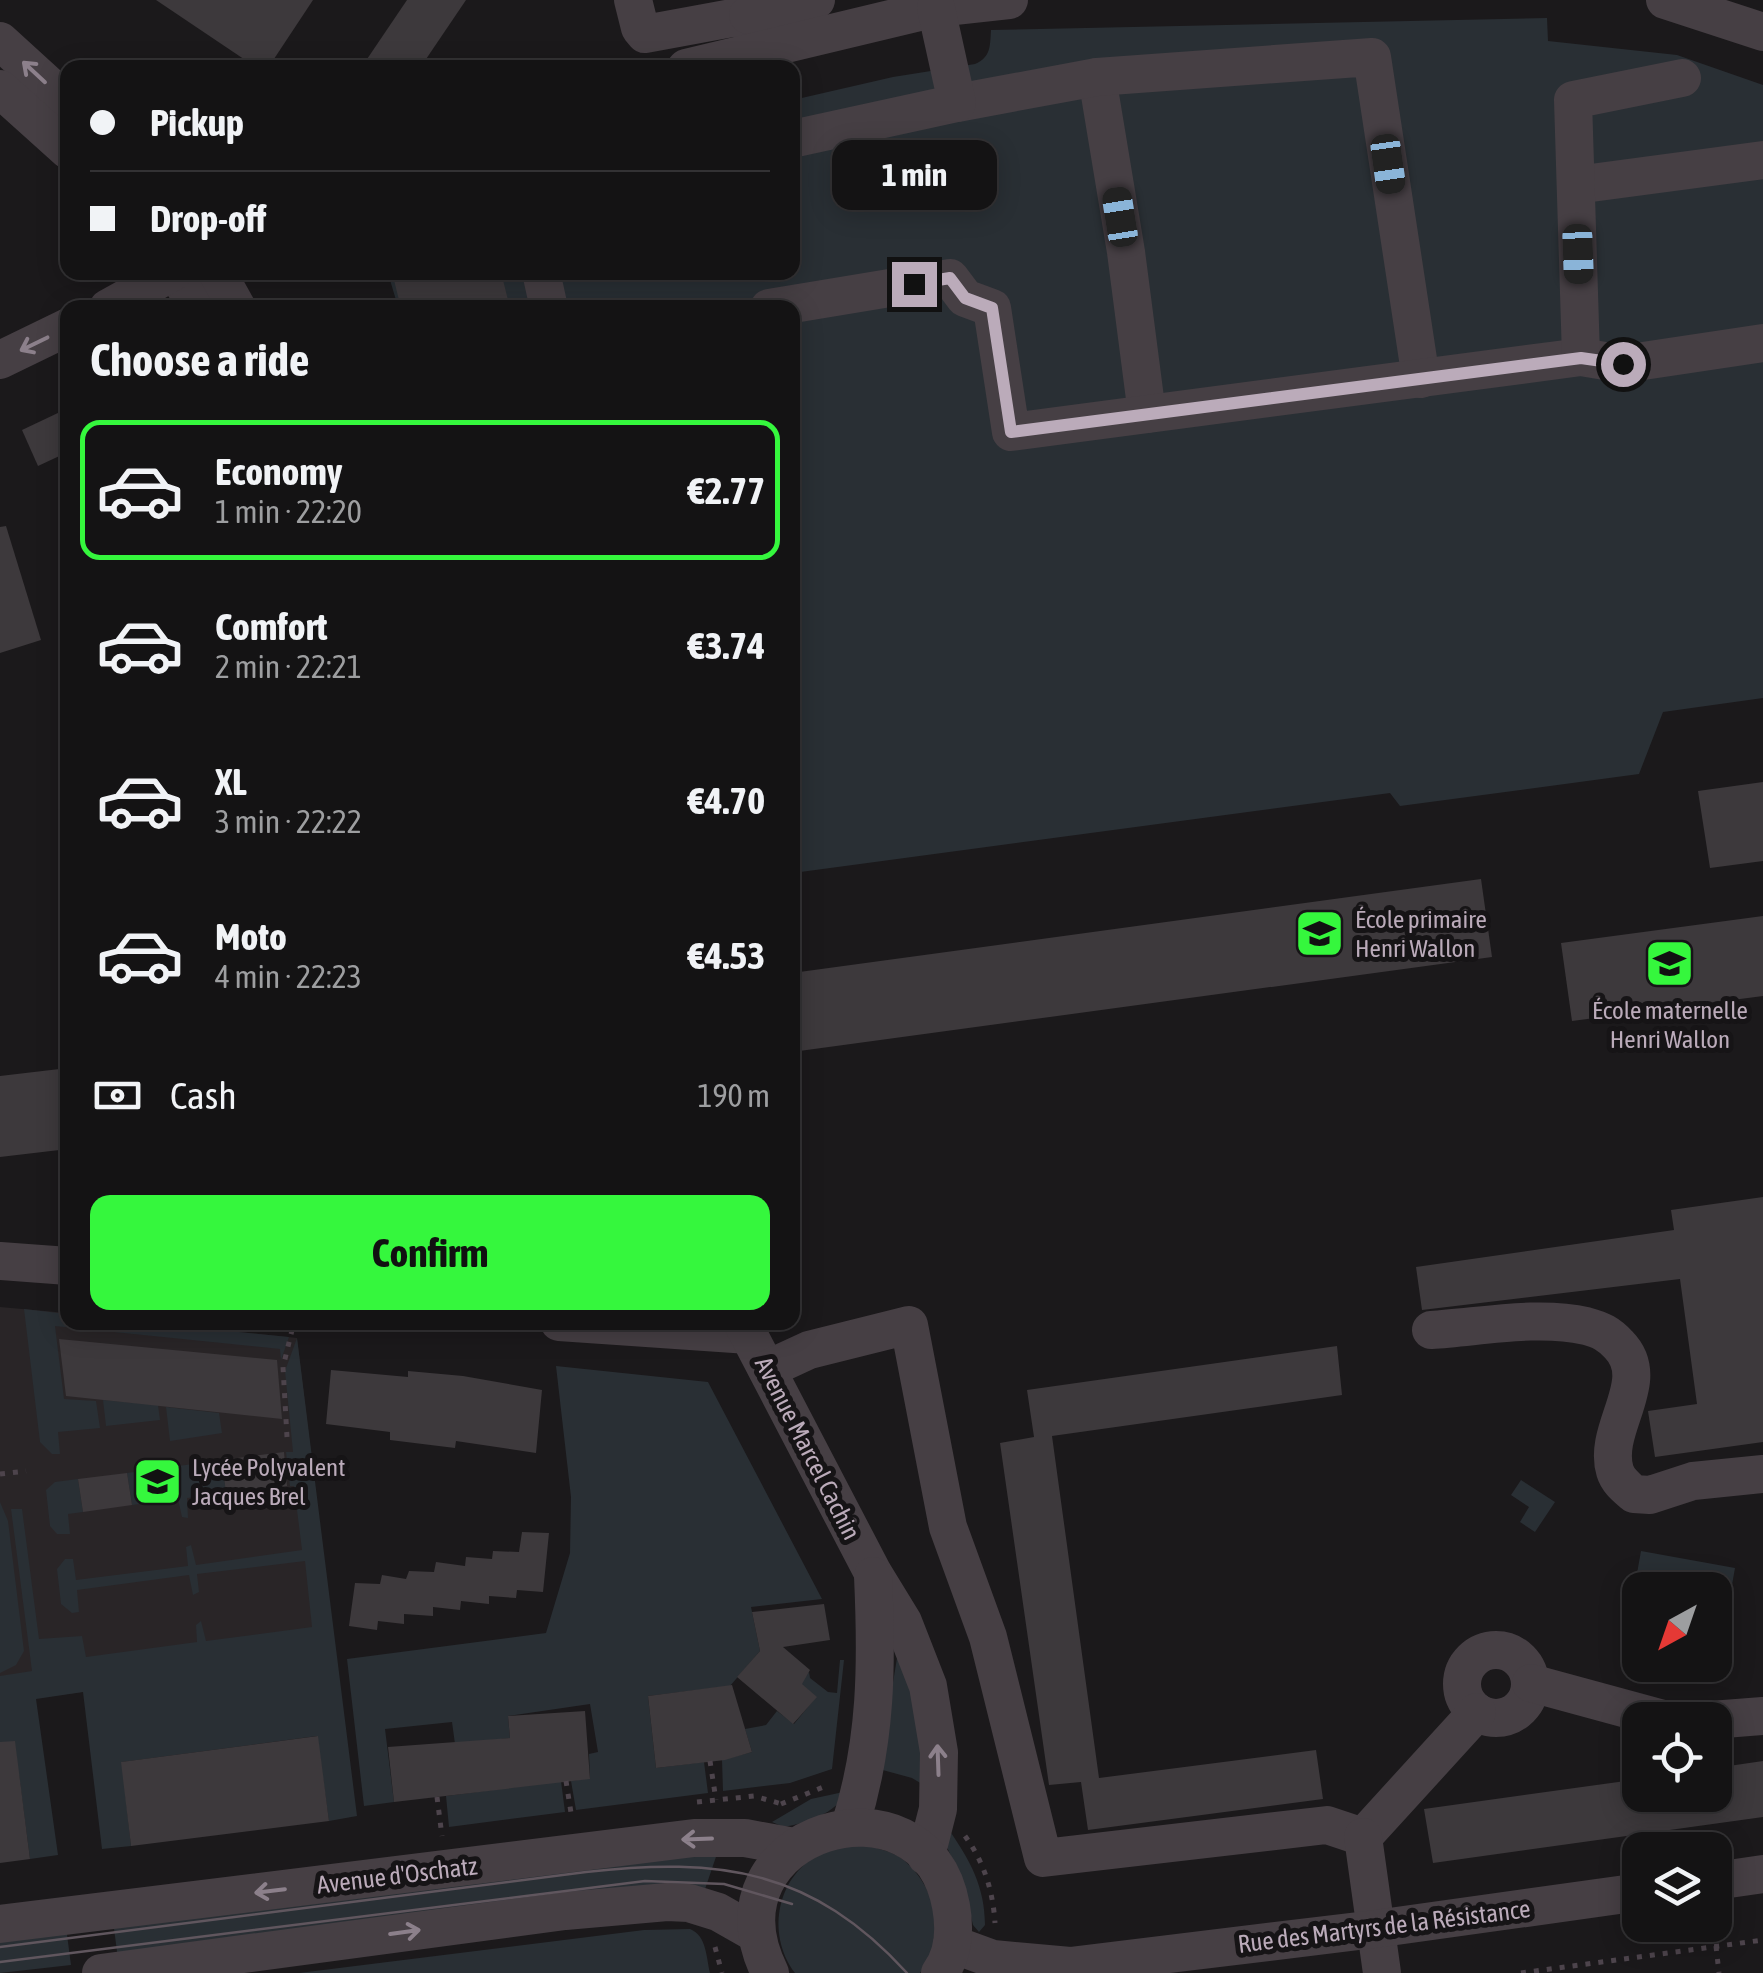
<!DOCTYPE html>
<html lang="en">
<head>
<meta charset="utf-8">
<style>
  :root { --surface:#141314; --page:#212022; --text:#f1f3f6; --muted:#9d9ea0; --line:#333234; --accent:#35f73d }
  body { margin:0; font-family:"Asap Condensed",sans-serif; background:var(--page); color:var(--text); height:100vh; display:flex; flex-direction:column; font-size:38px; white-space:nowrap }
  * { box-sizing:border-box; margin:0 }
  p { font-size:32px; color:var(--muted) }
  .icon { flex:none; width:55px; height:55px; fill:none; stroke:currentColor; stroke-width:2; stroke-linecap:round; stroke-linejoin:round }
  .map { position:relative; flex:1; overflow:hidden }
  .details { position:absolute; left:60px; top:300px; width:740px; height:1030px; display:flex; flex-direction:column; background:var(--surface); border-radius:20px; box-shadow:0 5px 25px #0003,0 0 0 2px var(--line) }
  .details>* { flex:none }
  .hud { position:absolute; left:60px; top:60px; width:740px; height:220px; border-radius:20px; box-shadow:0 5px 25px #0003,0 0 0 2px var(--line); display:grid; align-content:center; height:220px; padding:0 30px; background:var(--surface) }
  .needle { width:65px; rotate:220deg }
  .fabs { position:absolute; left:1622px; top:1572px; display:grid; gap:20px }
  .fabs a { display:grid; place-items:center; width:110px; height:110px; border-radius:20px; background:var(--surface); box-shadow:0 5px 25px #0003,0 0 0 2px var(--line); font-size:50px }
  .end { position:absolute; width:45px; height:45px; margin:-22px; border:12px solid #bbabba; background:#111; box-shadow:0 0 0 5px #111 }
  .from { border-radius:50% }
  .bubble { position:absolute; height:70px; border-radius:20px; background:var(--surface); box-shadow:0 5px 25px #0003,0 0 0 2px var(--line); font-size:32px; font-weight:700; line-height:70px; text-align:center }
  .car { position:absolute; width:30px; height:60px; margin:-30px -15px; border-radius:12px; box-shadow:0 0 8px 2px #0007; background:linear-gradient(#222 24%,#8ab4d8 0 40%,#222 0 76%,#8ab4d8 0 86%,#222 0) }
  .hud b { display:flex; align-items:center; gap:35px; height:95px; font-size:38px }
  .hud b+b { border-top:2px solid var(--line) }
  .hud i { width:25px; height:25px; background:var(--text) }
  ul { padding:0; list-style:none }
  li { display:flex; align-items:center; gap:30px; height:140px; margin:0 20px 15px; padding:0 10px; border:5px solid transparent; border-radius:20px }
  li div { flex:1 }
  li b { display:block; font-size:38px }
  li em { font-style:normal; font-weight:700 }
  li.active { border-color:var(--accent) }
  li>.icon { width:90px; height:90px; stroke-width:1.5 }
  h2 { padding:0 30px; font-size:45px; line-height:120px }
  .pay { display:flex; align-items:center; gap:25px; height:110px; padding:0 30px; font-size:38px }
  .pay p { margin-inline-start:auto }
  .cta { display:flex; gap:20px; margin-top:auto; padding:20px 30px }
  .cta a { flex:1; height:115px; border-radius:20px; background:var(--accent); color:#111; font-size:40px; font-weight:700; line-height:115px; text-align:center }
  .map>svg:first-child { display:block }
  .built { fill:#292527 }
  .green { fill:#292f34 }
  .building { fill:#3d393c }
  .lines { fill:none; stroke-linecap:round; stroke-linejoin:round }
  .path { stroke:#4d444c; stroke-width:5; stroke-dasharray:5 8; stroke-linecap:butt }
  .minor { stroke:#463f44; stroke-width:38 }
  .tram { stroke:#60565e; stroke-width:2.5 }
  .oneway { stroke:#8c808b }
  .route { stroke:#bbabba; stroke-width:12 }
  .labels { text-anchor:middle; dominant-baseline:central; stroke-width:10; stroke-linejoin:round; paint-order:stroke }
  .poi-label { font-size:25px; fill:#bbabba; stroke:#161416; text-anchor:start }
  .street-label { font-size:25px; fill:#bbabba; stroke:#161416 }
</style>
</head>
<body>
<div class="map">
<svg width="1763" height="1973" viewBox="0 0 1763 1973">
  <rect width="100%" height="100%" fill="#1b191b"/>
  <path class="built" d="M0,1307L67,1313L68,1322L153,1323L297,1338L336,1658L0,1703Z"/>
  <g class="green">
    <path d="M1547,18L1548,41L1677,55L1763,85V698L1663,712L1639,774L1400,806L1390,793L793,873L792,308L398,307L388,273L792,272L793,100L893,77L975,64C991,57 990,46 991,30Z"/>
    <path d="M24,1309L67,1314L68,1322L151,1323L289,1337L281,1360L280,1349L55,1326L64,1399L96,1401L100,1428L58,1432L60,1454H52L40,1442Z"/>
    <path d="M297,1338L357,1816L329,1821L317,1736L122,1762L131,1846L102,1849L83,1692L36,1699L58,1855L30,1859L19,1775L0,1777V1676L32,1671L11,1509H22L39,1639L82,1636L86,1657L197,1642L196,1625L201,1621L206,1641L312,1627L305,1561L197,1574L199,1592L193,1595L189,1575L77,1590L79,1612L72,1613L61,1604L57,1569L65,1559H73L76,1580L188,1566L186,1547L191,1545L196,1565L302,1550L294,1486H290L286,1452H293L285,1371Z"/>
    <path d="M556,1366L708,1382L822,1599L751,1607L760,1651L730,1686L648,1696L656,1768L704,1762L708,1793L576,1810L571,1781L590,1778L589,1754L598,1752L590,1704L508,1716L510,1738L455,1744L452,1722L385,1729L394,1802L364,1806L347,1659L546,1633L570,1553L571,1497Z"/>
    <path d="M103,1400L158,1405L160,1420L106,1426Z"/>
    <path d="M166,1407L219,1413L222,1433L170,1441Z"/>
    <path d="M222,1460L226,1493L187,1498L188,1518L182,1517L178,1499L132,1505L127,1473Z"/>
    <path d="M78,1479L83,1512L68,1514L70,1534H57L50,1526L46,1490L55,1482Z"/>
    <path d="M1521,1480L1555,1502L1535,1532L1520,1522L1529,1507L1511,1495Z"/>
    <path d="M0,1502L8,1521L24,1651L16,1665L0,1673Z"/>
    <path d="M1641,1551L1735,1568L1725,1624L1715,1622V1590H1640V1609L1631,1607Z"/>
    <path d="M897,1658H906L927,1787L912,1778L879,1769Z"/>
    <path d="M840,1660H844L832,1769L790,1783L723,1791L722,1760L752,1752L745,1729L766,1725L777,1711L794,1724L816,1697L800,1683L809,1672L810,1678L828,1692L837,1693Z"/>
    <path d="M561,1781L565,1812L449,1827L446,1796Z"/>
    <path d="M848,1791C834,1814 810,1822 784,1827L772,1822L811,1799Z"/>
    <path d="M949,1830C970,1860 985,1887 985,1925L979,1932L973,1925L963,1883L946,1845Z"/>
    <path d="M863,1844C875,1848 891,1851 901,1858C936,1885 949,1936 920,1973H795C765,1933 777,1873 824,1852C835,1847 850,1846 863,1844Z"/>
    <path d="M719,1848L703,1895L118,1959L113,1921Z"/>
    <path d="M66,1927L71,1965L0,1973V1935Z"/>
    <path d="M690,1929C707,1936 706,1957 710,1973H299L644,1930Z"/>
  </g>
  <g class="building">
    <path d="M156,0H313L268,68H257Z"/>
    <path d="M407,0H466L420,68H361Z"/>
    <path d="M392,272H501L510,308H401Z"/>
    <path d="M60,412L68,428V452L38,466L22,430Z"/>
    <path d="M6,526L41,640L0,653V527Z"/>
    <path d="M1763,782V861L1710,868L1698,791Z"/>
    <path d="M1481,879L1492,957L792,1052V973Z"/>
    <path d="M1763,916V996L1572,1021L1561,943Z"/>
    <path d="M68,1068V1149L0,1157V1076Z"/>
    <path d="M1763,1197V1442L1655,1457L1648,1411L1697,1404L1680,1279L1422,1310L1416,1267L1674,1230L1671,1210Z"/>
    <path d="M59,1339L277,1360L282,1419L66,1396Z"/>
    <path d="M1337,1346L1342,1395L1052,1436L1099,1778L1316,1750L1323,1799L1088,1830L1081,1782L1049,1785L1000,1443L1034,1437L1027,1390Z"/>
    <path d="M331,1370L408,1377V1371L463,1376L542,1390L536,1453L456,1441L455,1448L390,1440V1432L326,1424Z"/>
    <path d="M284,1452L287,1486L226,1493L222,1460Z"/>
    <path d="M127,1473L132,1505L83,1512L78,1479Z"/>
    <path d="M522,1532L549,1533L543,1592L517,1590L516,1598L489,1596V1604L461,1601L460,1610L433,1607V1616L404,1614V1624L378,1621L377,1630L349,1626L355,1583L380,1584L382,1575L406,1579L409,1571L434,1572L436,1562L465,1566L466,1557L492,1559L493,1551L519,1552Z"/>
    <path d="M824,1604L830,1640L783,1647L810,1670L802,1684L817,1697L793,1724L737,1677L760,1651L752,1612Z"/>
    <path d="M732,1685L752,1752L725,1760L656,1768L648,1696Z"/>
    <path d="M585,1711L590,1779L394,1802L388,1747L510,1738L508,1716Z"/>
    <path d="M318,1736L329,1821L131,1846L121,1762Z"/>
    <path d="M15,1741L30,1859L0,1863V1742Z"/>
    <path d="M1763,1761V1817L1433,1863L1424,1809L1640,1779V1795H1715V1768Z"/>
  </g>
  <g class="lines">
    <g class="path">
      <path d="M287,1437L283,1367L294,1322"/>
      <path d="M0,1474L26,1471"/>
      <path d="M710,1761L716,1800"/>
      <path d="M566,1781L572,1819"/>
      <path d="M437,1797L442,1836"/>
      <path d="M697,1802L754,1796L782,1804"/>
      <path d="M781,1804L826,1786"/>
      <path d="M965,1836C984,1862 993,1891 995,1923"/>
      <path d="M1716,1946L1719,1973"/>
      <path d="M715,1947L722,1973"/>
      <path d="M1521,1973L1763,1940"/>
    </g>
    <g class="minor">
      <path d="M633,0L640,28L645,34L748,15L762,68"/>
      <path d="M1665,0L1763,32"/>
      <path d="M748,15L816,0"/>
      <path d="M0,41L68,103"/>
      <path d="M686,68L936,8L1009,0"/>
      <path d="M1097,77L1126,252L1147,414"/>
      <path d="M0,89L68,150"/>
      <path d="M957,103L1097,77L1372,57L1421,379"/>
      <path d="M792,139L957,103L936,8"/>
      <path d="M1576,185L1763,160"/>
      <path d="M175,272L199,308"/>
      <path d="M217,272L237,308"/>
      <path d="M541,272L549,308"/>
      <path d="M108,308L173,272"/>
      <path d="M769,308L950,278L965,298L992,308L1011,432L1581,357L1623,364L1763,343"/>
      <path d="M1581,357L1573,100L1682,78"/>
      <path d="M0,360L68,327"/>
      <path d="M0,1261L68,1266"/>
      <path d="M559,1322L749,1335"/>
      <path d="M742,1322L873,1573L903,1622L928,1686L939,1752L938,1809L926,1856"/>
      <path d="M1431,1330C1480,1327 1538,1315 1586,1326C1601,1330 1609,1334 1619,1345C1654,1381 1602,1428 1615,1471C1618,1481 1626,1487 1634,1494L1650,1495L1693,1481L1763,1474"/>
      <path d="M768,1369L809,1350L909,1325L948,1527L988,1637L1043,1858L1327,1825L1363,1837"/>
      <circle cx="1496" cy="1684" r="34"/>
      <path d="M1531,1683L1667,1720"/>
      <path d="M1711,1720L1763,1716"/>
      <path d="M850,1826C877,1741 877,1663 873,1576"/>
      <path d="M1363,1837L1477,1712"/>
      <path d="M1363,1837L1382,1973"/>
      <path d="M1715,1881L1763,1874"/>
      <path d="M0,1924L694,1838H745L794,1847"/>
      <path d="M952,1944L993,1959L1070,1966L1375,1929L1640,1892"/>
      <path d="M101,1973L565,1911L667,1902L689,1903L718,1912L755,1933"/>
      <path d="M770,1973C699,1831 926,1765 951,1906C955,1928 954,1954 940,1973"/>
    </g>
    <g class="tram">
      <path d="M0,1947L586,1872C720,1857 812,1869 907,1973"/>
      <path d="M0,1962L645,1881L724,1884L792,1904"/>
    </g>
  </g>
  <defs><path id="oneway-shaft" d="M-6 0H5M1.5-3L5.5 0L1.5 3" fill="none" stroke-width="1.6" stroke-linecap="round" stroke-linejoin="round" transform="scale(2.5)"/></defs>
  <g class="oneway">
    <use href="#oneway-shaft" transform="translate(34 72) rotate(-137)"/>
    <use href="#oneway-shaft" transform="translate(34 344) rotate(154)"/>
    <use href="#oneway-shaft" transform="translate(938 1760) rotate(-92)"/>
    <use href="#oneway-shaft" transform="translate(697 1839) rotate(178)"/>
    <use href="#oneway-shaft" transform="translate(270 1891) rotate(173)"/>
    <use href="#oneway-shaft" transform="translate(405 1932) rotate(-8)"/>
  </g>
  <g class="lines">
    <path class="route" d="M914,284L950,278L965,298L992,308L1011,432L1581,358L1623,364"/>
  </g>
  <defs>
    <symbol id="school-square" viewBox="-11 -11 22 22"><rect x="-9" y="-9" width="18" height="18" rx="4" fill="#35f73d" stroke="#161416"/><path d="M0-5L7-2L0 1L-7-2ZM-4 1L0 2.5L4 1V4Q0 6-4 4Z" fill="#111"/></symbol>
  </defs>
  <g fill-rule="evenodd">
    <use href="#school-square" x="1292" y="906" width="55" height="55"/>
    <use href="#school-square" x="1642" y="936" width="55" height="55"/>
    <use href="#school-square" x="130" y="1454" width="55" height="55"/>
  </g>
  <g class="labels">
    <g class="poi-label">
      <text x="1355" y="919">École primaire<tspan x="1355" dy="29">Henri Wallon</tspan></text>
      <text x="1670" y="1010" text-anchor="middle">École maternelle<tspan x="1670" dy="29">Henri Wallon</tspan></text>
      <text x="192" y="1467">Lycée Polyvalent<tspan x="192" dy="29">Jacques Brel</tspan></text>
    </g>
    <g class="street-label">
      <text transform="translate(808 1448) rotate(63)">Avenue Marcel Cachin</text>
      <text transform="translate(397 1875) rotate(-7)">Avenue d'Oschatz</text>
      <text transform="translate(1384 1926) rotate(-7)">Rue des Martyrs de la Résistance</text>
    </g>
  </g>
</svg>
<div class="fabs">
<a><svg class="needle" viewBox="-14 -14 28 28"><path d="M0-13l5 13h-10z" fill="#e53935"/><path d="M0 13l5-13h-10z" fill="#9d9ea0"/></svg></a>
<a><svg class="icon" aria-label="locate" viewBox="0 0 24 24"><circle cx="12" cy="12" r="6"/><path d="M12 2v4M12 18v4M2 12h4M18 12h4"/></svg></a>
<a><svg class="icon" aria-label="layers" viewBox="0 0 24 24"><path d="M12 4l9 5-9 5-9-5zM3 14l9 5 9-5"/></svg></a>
</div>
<i class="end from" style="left:1623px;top:364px"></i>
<i class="end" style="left:914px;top:284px"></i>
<div class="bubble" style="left:832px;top:140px;width:165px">1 min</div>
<i class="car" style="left:1388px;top:164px;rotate:172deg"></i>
<i class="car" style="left:1120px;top:217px;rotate:351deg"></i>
<i class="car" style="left:1578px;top:254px;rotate:178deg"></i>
<div class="hud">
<b><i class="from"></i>Pickup</b>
<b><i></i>Drop-off</b>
</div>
<section class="details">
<h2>Choose a ride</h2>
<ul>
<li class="active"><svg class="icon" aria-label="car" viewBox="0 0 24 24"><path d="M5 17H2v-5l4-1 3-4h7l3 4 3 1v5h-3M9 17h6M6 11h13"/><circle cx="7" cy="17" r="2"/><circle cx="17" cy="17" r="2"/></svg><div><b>Economy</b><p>1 min · 22:20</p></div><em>€2.77</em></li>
<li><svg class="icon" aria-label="car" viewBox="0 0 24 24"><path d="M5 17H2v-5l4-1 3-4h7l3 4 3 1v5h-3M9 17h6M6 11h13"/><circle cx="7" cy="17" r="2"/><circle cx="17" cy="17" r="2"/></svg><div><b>Comfort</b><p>2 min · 22:21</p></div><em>€3.74</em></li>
<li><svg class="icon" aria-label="car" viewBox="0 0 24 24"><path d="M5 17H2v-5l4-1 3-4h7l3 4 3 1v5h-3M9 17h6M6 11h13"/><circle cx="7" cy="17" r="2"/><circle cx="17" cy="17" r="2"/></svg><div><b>XL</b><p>3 min · 22:22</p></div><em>€4.70</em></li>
<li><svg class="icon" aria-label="car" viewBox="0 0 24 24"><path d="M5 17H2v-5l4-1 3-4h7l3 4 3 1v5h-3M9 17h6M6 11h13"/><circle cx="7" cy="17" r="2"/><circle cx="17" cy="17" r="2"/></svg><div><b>Moto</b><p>4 min · 22:23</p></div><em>€4.53</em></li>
</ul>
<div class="pay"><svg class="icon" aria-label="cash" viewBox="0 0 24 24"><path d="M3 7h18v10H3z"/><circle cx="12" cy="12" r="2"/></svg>Cash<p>190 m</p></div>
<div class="cta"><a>Confirm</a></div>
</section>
</div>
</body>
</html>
